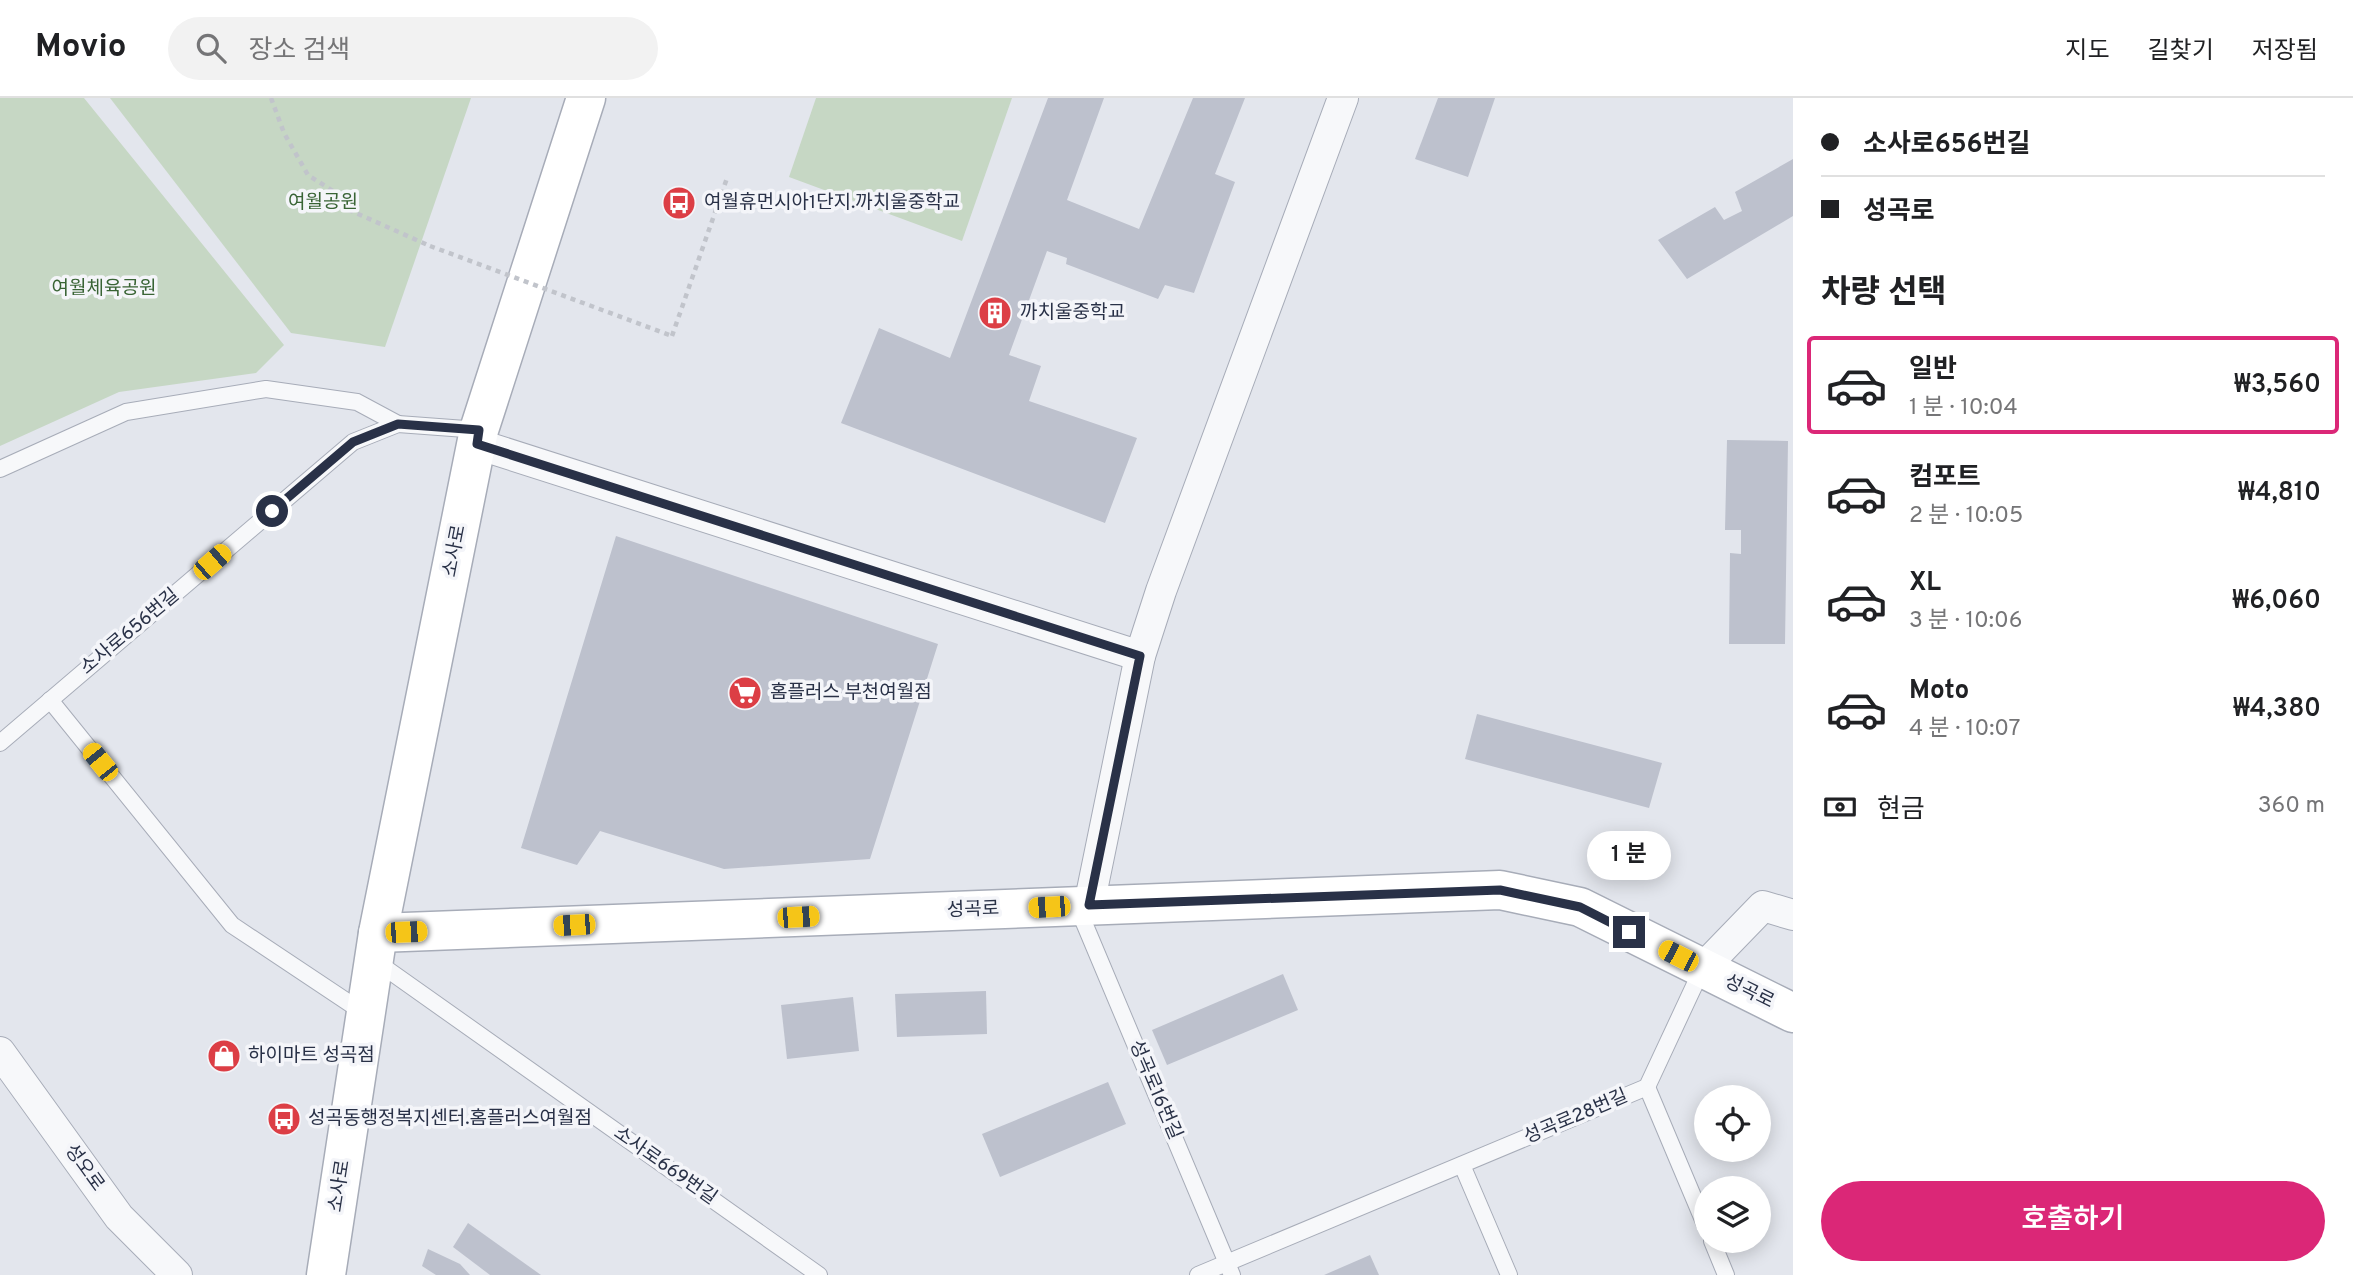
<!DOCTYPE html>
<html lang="ko">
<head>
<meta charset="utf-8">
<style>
  :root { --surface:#fff; --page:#f2f2f2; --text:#202124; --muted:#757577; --line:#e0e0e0; --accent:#db2777 }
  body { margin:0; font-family:Overpass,"Noto Sans KR",sans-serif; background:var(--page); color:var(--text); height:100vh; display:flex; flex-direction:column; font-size:26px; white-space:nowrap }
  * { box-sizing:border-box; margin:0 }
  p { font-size:23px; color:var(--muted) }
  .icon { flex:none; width:38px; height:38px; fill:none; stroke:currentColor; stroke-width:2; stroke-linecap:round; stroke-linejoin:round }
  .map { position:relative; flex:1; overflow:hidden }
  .sheet { display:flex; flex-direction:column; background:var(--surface); width:560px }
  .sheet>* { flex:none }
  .guide { display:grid; align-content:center; height:154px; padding:0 28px; background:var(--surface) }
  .controls { position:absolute; left:1694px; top:987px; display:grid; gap:14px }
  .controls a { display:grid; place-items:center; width:77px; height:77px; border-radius:50%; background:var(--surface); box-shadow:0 4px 18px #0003; font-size:35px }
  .end { position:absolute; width:32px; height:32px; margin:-16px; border:9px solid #293147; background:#fff; box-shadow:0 0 0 4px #fff }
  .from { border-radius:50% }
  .bubble { position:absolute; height:49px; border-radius:24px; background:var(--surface); box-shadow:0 4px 18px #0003; font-size:23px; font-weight:600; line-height:49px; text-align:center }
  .car { position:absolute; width:21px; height:42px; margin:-21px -10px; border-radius:9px; box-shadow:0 0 5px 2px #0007; background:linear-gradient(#f5c518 24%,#345 0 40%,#f5c518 0 76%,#345 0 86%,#f5c518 0) }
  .guide b { display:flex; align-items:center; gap:24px; height:66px; font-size:26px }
  .guide b+b { border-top:2px solid var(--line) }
  .guide i { width:18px; height:18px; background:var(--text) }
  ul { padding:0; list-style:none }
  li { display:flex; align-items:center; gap:21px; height:98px; margin:0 14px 10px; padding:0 14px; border:4px solid transparent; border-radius:7px }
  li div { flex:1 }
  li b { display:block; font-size:26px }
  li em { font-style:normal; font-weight:600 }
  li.on { border-color:var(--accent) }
  li>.icon { width:63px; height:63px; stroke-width:1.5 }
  h2 { padding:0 28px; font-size:32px; line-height:84px }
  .pay { display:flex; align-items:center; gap:18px; height:77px; padding:0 28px; font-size:26px }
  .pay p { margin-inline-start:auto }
  .button { display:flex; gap:14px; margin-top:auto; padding:14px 28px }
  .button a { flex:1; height:80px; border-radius:42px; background:var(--accent); color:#fff; font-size:28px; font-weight:600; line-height:80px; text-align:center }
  header { display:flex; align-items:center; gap:42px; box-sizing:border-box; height:98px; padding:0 35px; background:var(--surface); border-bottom:2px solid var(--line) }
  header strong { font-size:33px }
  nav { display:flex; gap:38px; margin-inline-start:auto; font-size:24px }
  .search { width:490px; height:63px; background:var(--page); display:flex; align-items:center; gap:18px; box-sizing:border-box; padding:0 24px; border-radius:38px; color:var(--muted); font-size:26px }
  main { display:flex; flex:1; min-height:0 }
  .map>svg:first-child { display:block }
  .green { fill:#c6d7c4 }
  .building { fill:#bdc1cd }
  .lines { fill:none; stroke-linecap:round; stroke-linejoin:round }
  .lane-casing { stroke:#a7acb8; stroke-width:18 }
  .street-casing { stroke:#a7acb8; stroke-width:32 }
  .secondary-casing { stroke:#a7acb8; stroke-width:41 }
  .path { stroke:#c1c4cb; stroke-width:4.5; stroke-dasharray:5 5; stroke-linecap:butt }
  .lane { stroke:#f7f8fa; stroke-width:16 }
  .street { stroke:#f7f8fa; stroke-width:30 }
  .secondary { stroke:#fff; stroke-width:38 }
  .path-bridge { stroke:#c1c4cb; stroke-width:4.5; stroke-dasharray:5 5; stroke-linecap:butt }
  .route { stroke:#293147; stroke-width:9 }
  .labels { text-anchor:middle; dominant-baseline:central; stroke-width:7; stroke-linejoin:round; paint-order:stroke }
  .park-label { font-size:19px; fill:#396435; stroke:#f4f5f9 }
  .poi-label { font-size:19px; fill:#293147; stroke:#f4f5f9; text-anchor:start }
  .street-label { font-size:19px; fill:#293147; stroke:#f4f5f9 }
</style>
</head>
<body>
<header>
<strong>Movio</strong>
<div class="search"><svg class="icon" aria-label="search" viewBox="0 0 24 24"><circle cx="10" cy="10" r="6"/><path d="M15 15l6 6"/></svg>장소 검색</div>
<nav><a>지도</a><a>길찾기</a><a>저장됨</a></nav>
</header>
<main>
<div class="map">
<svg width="1793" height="1177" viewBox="0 0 1793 1177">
  <rect width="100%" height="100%" fill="#e3e6ed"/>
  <g class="green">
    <path d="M0,0H84L284,247L256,275L119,294L0,348Z"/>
    <path d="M110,0H471L385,249L291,235Z"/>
    <path d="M816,0H1012L962,143L789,79Z"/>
  </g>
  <g class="building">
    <path d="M1048,0H1104L1067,102L1139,131L1193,0H1245L1215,76L1235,84L1194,195L1165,187L1158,201L1066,166L1067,160L1047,153L1009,257L1041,268L1029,303L1137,340L1105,425L841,325L879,230L950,260Z"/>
    <path d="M1438,0H1495L1468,79L1415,61Z"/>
    <path d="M1793,61V118L1687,181L1658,142L1715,109L1724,122L1742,113L1735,94Z"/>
    <path d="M1727,342L1788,343L1785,546H1729L1730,455L1741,456V432H1725Z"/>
    <path d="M616,438L938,546L870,761L724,771L600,733L577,767L521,750Z"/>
    <path d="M1477,616L1662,665L1649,710L1465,661Z"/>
    <path d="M1283,876L1298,912L1167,967L1152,932Z"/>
    <path d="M986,893L987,936L897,939L895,896Z"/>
    <path d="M853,899L859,953L787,961L781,907Z"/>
    <path d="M1108,984L1126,1026L1000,1079L982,1036Z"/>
    <path d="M468,1125L541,1177H490L453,1149Z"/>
    <path d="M428,1151L460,1166L470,1177H436L422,1168Z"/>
    <path d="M1370,1157L1379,1177H1324Z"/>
  </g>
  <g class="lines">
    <defs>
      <g id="lane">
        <path d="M0,371L126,314L266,291L357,304L398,326"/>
        <path d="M50,602L232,827L364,915"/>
        <path d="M0,645L353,344L398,326L479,332"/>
        <path d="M1077,808L1232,1177"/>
        <path d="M374,862L819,1177"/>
        <path d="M1647,989L1706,1129"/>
        <path d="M1462,1067L1509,1177"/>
        <path d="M1712,1143L1726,1177"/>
        <path d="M1198,1177L1647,989L1702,871"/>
      </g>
      <g id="street">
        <path d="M477,346L1140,558"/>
        <path d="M1089,807L1140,558L1161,493L1343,0"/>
        <path d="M1702,871L1763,808L1793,817"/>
        <path d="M0,954L119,1119L177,1177"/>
      </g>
      <g id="secondary">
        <path d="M378,835L1500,792L1580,809L1793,915"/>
        <path d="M326,1177L378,835L479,332L586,0"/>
      </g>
    </defs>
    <use href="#lane" class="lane-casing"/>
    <use href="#street" class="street-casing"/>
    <use href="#secondary" class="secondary-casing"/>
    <g class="path">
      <path d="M271,0L284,35L308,77L336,95L347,111L430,148"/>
      <path d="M672,238L727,80"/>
    </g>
    <use href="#lane" class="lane"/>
    <use href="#street" class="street"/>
    <use href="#secondary" class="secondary"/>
    <path class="path-bridge" d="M430,148L672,238"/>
  </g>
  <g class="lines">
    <path class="route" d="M272,413L353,344L398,326L479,332L477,346L1140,558L1089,807L1500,792L1580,809L1629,834"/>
  </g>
  <defs>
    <symbol id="bus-disc" viewBox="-11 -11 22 22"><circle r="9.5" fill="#dc3e45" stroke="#f4f5f9"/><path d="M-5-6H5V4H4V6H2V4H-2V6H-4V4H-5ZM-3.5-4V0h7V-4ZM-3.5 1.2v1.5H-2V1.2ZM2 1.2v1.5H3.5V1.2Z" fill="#fff"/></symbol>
    <symbol id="building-disc" viewBox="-11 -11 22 22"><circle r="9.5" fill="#dc3e45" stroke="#f4f5f9"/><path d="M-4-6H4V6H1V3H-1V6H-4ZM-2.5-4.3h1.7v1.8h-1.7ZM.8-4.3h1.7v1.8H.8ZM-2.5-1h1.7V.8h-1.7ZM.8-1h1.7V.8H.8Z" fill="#fff"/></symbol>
    <symbol id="supermarket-disc" viewBox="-11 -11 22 22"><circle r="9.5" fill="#dc3e45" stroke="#f4f5f9"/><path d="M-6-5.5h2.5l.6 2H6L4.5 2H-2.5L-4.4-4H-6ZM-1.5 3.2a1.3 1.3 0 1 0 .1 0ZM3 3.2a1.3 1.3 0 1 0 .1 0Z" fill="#fff"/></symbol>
    <symbol id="shop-disc" viewBox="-11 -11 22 22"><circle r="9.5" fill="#dc3e45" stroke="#f4f5f9"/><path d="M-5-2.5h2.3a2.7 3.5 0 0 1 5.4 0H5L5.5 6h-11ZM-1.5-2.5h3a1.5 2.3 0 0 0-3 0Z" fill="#fff"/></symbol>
  </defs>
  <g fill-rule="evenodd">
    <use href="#bus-disc" x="660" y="86" width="38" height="38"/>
    <use href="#building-disc" x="976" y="196" width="38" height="38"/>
    <use href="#supermarket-disc" x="726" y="576" width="38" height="38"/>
    <use href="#shop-disc" x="205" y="939" width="38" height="38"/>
    <use href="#bus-disc" x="265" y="1002" width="38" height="38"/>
  </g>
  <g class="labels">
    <g class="park-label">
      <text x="323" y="105">여월공원</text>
      <text x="104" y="191">여월체육공원</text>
    </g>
    <g class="poi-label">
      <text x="704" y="105">여월휴먼시아1단지.까치울중학교</text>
      <text x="1020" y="215">까치울중학교</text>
      <text x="770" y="595">홈플러스 부천여월점</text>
      <text x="248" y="958">하이마트 성곡점</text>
      <text x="308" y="1021">성곡동행정복지센터.홈플러스여월점</text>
    </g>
    <g class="street-label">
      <text transform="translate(455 453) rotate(-79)">소사로</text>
      <text transform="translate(130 534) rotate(-40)">소사로656번길</text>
      <text transform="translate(973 812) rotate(-2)">성곡로</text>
      <text transform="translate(1749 894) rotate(26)">성곡로</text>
      <text transform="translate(1155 992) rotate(67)">성곡로16번길</text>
      <text transform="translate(1576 1019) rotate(-23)">성곡로28번길</text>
      <text transform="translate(665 1068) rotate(35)">소사로669번길</text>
      <text transform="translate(84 1070) rotate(54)">성오로</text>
      <text transform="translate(340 1088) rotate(-81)">소사로</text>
    </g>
  </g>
</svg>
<div class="controls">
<a><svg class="icon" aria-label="locate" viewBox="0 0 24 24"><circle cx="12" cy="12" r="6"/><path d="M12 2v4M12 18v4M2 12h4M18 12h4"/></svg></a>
<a><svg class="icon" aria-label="layers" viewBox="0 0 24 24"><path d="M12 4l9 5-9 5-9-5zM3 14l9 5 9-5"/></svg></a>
</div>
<i class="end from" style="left:272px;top:413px"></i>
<i class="end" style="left:1629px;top:834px"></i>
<div class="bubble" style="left:1587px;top:733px;width:84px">1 분</div>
<i class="car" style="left:212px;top:464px;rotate:49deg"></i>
<i class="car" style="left:100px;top:664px;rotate:321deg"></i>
<i class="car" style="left:1049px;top:809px;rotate:267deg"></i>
<i class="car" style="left:798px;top:819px;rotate:87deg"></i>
<i class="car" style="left:574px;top:827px;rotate:267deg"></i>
<i class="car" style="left:406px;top:834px;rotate:88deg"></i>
<i class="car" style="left:1678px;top:858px;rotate:297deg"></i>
</div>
<section class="sheet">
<div class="guide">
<b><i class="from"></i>소사로656번길</b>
<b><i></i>성곡로</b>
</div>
<h2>차량 선택</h2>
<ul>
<li class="on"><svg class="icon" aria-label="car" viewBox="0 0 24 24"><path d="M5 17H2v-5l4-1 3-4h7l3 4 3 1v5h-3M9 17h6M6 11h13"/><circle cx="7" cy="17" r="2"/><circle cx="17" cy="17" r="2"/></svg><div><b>일반</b><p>1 분 · 10:04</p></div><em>₩3,560</em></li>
<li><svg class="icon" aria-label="car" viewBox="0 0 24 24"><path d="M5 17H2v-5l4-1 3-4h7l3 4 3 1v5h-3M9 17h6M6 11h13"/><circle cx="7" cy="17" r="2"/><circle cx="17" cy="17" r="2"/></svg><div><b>컴포트</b><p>2 분 · 10:05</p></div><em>₩4,810</em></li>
<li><svg class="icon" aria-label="car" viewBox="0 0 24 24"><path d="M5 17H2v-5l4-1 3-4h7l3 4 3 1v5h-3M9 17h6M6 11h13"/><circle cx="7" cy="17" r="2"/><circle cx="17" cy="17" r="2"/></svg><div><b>XL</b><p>3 분 · 10:06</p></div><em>₩6,060</em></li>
<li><svg class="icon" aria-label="car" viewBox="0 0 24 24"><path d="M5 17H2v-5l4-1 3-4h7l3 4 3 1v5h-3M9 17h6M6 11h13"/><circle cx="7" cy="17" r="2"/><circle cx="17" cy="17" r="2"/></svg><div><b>Moto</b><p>4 분 · 10:07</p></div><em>₩4,380</em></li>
</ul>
<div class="pay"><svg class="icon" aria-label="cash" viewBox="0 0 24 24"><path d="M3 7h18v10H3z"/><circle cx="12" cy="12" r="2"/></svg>현금<p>360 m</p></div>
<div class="button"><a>호출하기</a></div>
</section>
</main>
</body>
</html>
